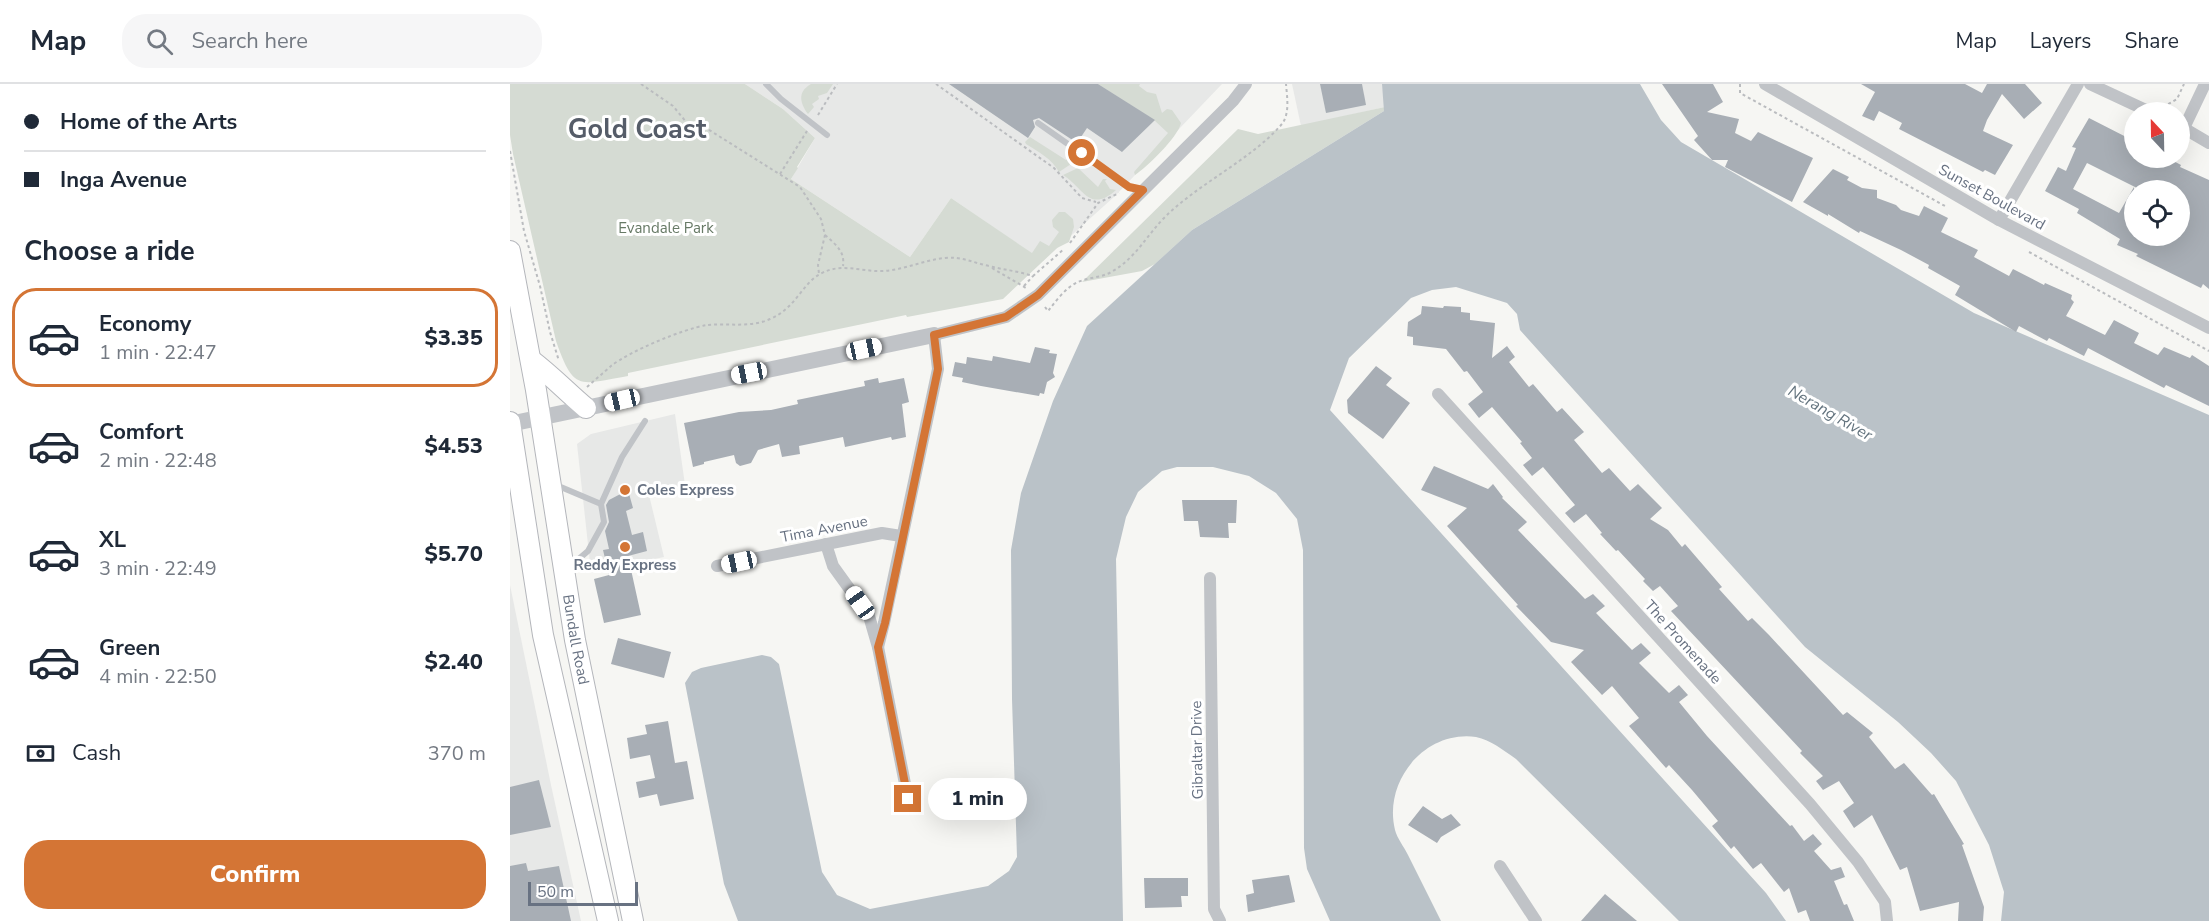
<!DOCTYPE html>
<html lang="en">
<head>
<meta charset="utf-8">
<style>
  :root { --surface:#fff; --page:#f6f6f7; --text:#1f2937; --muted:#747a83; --line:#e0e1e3; --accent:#d47535 }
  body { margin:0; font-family:"Nunito Sans",sans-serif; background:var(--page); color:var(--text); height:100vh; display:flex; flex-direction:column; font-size:22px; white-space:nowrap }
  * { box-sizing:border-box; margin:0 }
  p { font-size:20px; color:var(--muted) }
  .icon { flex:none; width:33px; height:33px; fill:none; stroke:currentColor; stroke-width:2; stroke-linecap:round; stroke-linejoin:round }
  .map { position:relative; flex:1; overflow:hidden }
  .sheet { display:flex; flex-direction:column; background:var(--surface); width:510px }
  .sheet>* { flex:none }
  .guide { display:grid; align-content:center; height:132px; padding:0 24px; background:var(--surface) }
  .needle { width:39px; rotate:338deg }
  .controls { position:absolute; left:1614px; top:18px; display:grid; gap:12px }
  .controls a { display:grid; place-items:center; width:66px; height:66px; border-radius:50%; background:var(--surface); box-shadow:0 6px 24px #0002; font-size:30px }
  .scale { position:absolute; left:18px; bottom:15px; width:110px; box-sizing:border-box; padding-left:6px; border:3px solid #687282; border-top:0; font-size:16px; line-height:21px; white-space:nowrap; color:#687282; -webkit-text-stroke:4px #fff; paint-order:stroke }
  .end { position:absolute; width:27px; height:27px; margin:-14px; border:8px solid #d47535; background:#fff; box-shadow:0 0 0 3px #fff }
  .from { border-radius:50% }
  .bubble { position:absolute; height:42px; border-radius:21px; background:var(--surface); box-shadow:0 6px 24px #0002; font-size:20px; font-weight:800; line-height:42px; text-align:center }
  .car { position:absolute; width:18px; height:36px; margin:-18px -9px; border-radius:8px; box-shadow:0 0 4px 2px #0007; background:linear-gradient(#fff 24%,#345 0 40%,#fff 0 76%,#345 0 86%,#fff 0) }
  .guide b { display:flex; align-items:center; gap:21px; height:57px; font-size:22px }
  .guide b+b { border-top:2px solid var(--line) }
  .guide i { width:15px; height:15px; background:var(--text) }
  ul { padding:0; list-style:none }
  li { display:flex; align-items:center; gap:18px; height:99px; margin:0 12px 9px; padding:0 12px; border:3px solid transparent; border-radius:24px }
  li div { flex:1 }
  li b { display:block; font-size:22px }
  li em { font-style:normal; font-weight:800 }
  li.active { border-color:var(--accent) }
  li>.icon { width:54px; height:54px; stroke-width:1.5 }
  h2 { padding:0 24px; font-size:27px; line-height:72px }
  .pay { display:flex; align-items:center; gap:15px; height:66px; padding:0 24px; font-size:22px }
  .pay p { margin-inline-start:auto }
  .cta { display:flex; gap:12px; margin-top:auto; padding:12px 24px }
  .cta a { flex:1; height:69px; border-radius:24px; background:var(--accent); color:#fff; font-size:24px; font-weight:800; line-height:69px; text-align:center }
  header { display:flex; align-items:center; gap:36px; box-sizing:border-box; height:84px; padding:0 30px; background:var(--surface); border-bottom:2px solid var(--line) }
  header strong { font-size:28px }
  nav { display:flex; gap:33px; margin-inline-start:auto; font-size:21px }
  .search { width:420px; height:54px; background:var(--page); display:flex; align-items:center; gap:15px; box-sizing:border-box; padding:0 21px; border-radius:24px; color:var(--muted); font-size:22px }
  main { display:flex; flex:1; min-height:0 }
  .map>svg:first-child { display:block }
  .built { fill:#e7e8e7 }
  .green { fill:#d5dbd3 }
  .water { fill:#bac2c8 }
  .building { fill:#a8aeb5; fill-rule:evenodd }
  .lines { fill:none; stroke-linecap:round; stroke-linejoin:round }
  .primary-casing { stroke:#b4b6bb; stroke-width:22 }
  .path { stroke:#babcbf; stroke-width:2; stroke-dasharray:3 3; stroke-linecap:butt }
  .service { stroke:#c0c3c7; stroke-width:6 }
  .minor { stroke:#c0c3c7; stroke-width:12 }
  .tertiary { stroke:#c0c3c7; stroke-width:16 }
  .primary { stroke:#fff; stroke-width:20 }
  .route { stroke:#d47535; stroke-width:8 }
  .poi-dot { fill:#d47535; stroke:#fff; stroke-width:2 }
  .labels { text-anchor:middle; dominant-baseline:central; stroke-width:6; stroke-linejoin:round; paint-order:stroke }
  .street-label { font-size:15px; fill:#687282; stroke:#fff }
  .park-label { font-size:15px; fill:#677a66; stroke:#fff }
  .poi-label { font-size:15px; font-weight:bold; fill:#687282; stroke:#fff; text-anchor:start }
  .water-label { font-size:16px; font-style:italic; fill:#63737e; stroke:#fff }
  .town-label { font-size:27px; font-weight:bold; fill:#555c68; stroke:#fff }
</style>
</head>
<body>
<header>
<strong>Map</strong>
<div class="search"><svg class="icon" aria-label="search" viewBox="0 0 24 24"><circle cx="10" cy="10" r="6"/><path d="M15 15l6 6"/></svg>Search here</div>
<nav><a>Map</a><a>Layers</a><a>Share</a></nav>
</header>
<main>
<section class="sheet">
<div class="guide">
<b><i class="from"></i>Home of the Arts</b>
<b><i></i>Inga Avenue</b>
</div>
<h2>Choose a ride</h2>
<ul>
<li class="active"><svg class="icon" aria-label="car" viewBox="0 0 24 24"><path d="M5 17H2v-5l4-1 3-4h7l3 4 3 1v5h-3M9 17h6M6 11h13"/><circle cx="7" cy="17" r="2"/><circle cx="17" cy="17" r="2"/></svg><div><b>Economy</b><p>1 min · 22:47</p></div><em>$3.35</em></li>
<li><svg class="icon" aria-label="car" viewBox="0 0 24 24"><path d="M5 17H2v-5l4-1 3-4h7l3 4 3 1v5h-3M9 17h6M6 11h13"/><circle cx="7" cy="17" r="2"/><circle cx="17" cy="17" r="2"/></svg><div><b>Comfort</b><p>2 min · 22:48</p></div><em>$4.53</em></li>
<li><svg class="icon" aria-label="car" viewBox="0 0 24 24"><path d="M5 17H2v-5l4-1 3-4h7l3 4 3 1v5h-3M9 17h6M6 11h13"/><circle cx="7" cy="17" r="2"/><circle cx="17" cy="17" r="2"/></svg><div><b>XL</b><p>3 min · 22:49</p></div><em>$5.70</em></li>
<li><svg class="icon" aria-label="car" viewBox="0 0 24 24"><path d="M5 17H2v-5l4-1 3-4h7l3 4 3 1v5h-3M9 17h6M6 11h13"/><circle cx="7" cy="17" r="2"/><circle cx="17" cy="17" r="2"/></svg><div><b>Green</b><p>4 min · 22:50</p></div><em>$2.40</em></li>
</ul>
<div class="pay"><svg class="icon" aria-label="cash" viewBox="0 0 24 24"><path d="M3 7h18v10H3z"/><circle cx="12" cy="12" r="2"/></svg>Cash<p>370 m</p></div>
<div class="cta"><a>Confirm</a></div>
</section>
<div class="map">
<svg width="1699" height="837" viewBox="0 0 1699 837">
  <rect width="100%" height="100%" fill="#f6f6f3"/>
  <g class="built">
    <path d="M235,0H712L605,112L533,177L441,114L400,173L281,95L305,54L273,25Z"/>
    <path d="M782,0H872L875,23L791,42Z"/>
    <path d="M165,330L175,401L139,411L154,473L81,488L67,360L81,350Z"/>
    <path d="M0,501L41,701L71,837H0Z"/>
  </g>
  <g class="green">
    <path d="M0,0H235L273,25L305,54L287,83L288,84L281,95L400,173L441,114L522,169L530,157L539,162L549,148L543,143L542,136L549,128H555L563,135L564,143L559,158L547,164L493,215L397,233L396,231L118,289V292C70,300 64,309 46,257L3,70L0,51Z"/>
    <path d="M301,0H323L317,9L308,12L309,15L302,20L304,23L298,30C290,19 287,8 301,0Z"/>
    <path d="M588,0H630L629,2L637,8L646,10L652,29L657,25L662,26L671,39C668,53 637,83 625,91L624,88L658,49L644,36Z"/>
    <path d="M875,23L874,27L682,146L645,180L632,187L572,198L728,45L748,50Z"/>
    <path d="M520,53L556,76L558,74L561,80L549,88C542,75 529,68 516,60L515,58Z"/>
    <path d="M568,84L588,103L593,95H597L595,97L600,105L606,106C579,130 573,103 553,91Z"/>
  </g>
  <path class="water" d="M872,0H1130L1151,36L1171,58L1464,229L1699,331V837H1491L1494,808L1479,761L1446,697L1421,669L1388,638L1295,563L1010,246L1007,230L997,219L946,203L922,206L901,214L839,274L820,326L1256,809L1276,837H1169L1006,675C993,666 981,656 966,653C915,646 873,697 885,746C887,754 894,763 898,771C909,793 920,815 931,837H820L797,785L794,764L793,466L787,435L766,409L739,392L703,383H667L652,387L628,408L616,433L606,475L613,837H228L214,800L175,599L182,588L191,584L252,571L261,573L269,580L312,788L327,811L360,825L478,802L499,787L507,773L502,615L501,466L511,409L543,317L577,242L682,146L874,27Z"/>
  <g class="building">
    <path d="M439,0H588L645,36L612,68L577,44L567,59L529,34L523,36L525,43L518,54Z"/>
    <path d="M810,0H852L856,21L816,29Z"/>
    <path d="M1152,0H1203L1213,18L1197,28L1229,35L1225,49L1241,57L1248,48L1303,74L1282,118L1215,83L1218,76H1202L1184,56L1188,52Z"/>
    <path d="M1351,0H1455L1472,9L1477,0H1515L1532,19L1514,35L1492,10L1477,36L1473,47L1503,61L1485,91L1475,86L1473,88L1389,45L1392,39L1369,27L1364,37L1352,32L1365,8Z"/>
    <path d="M1579,34L1624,57V74H1658L1671,81L1670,83L1699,96V205L1693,200L1691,204L1626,172L1628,170L1607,161L1610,155L1567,129L1569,125L1535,107L1548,83L1556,87L1566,64L1562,63ZM1577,79L1631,106H1670V152H1624V103L1609,129L1563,105Z"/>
    <path d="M1323,85L1339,93L1337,96L1352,104L1367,106V114L1386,121L1391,126L1409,132L1414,122L1438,134L1431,148L1468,166L1464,173L1499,192L1503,185L1534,201L1535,199L1562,211L1561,215L1564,218L1556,232L1595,251L1604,236L1629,249L1624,259L1648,271L1654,263L1680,274L1682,271L1699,282V322L1656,301L1654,304L1578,264L1574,272L1539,254L1537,257L1509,242L1506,248L1445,211L1450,202L1418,184L1419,181L1391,166L1350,147L1349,149L1318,130V132L1293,118Z"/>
    <path d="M912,222L933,224L934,222L951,223V228L960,229V236L985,239L982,274L997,262L1005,273L999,278L1019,303L1023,300L1047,328L1052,324L1074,348L1064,356L1092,389L1099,384L1120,407L1128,400L1152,424L1140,435L1158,446L1172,463L1175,460L1212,503L1209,505L1238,537L1242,534L1259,551L1333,631L1337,628L1363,649L1359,653L1385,685L1394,679L1422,711L1424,710L1454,760L1452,761L1474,823L1473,837H1448L1449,818L1410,827L1397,783L1390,786L1362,731L1344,744L1333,727L1344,719L1329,697L1313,706L1306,697L1313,692L1290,669L1292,667L1161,527L1168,522L1150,502L1143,507L1133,497L1135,495L1108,466L1106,467L1090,450L1092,449L1076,430L1064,439L1055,429L1065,421L1033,383L1022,392L1013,381L1022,374L1010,359L1012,358L982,323L969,334L958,320L973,308L957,287L954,288L936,265L903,261V253L897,252L898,238L911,230Z"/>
    <path d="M525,263L540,266L539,269L547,270L543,289L545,293L537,298L534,310L530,309L529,312L471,302L452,298L453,294L442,292L445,278L456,280L457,273L482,277L483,272L520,279Z"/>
    <path d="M866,282L882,294L876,301L900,319L873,355L838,329L837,316Z"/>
    <path d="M368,294L369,299L394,294L399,318L392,320L396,353L382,356L381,353L335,363L333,353L289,362L290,370L272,373L269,360L248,366L241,379L230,382L226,379L224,371L194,378V380L183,383L174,339L229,328L261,326L288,320L287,316L355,302L354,297Z"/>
    <path d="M924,382L978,405L983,400L993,413L992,414L1017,438L1008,446L1075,515L1083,510L1095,522L1086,529L1122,566L1131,559L1141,569L1129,579L1159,609L1169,601L1178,611L1169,618L1197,652L1280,742L1282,741L1294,757L1303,750L1312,760L1304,767L1321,786L1331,783L1335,793L1324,797L1334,821L1337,820L1344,837H1300L1296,826L1288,829L1279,804L1274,808L1251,779L1243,785L1224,762L1221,765L1202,742L1208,737L1182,706L1159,681L1156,684L1119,642L1129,634L1102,602L1092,611L1061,578L1074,566L1041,558L1006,522L1008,521L937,442L957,424L911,406Z"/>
    <path d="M118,406L123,424L116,427L122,451L133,448L137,467L118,472L131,531L94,539L84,495L99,491L93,466L99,465L95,447L99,438L96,421L99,416Z"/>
    <path d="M672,416H727L726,439H718L719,454L690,453L688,437H674Z"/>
    <path d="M108,554L161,568L154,594L101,580Z"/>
    <path d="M158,637L165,679L177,677L184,715L150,722L147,710L129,714L126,698L145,694L140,671L120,675L117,654L137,650L135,641Z"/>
    <path d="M29,696L41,743L0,751V703Z"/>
    <path d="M913,722L932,735L941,730L951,741L931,753L927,759L898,741Z"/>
    <path d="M16,779L18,787L49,782L61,837H0V782Z"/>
    <path d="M779,791L785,818L738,828L736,811L744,809L742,796Z"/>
    <path d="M634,794H678V812H671L672,823L635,824Z"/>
    <path d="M1095,810L1127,837H1071Z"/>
  </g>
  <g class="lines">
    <defs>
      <g id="primary">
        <path id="s1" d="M0,167L26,306L65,556L123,837"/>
        <path d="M21,276C41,291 57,308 76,324"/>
        <path d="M0,338L33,551L98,837"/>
      </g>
    </defs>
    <use href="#primary" class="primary-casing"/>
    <g class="path">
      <path d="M131,0L163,22L177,39L196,44L290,103L311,135L315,151L308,181L309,190"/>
      <path d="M426,0L544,84L572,114L586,118"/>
      <path d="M1230,0V9L1435,122"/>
      <path d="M1653,23L1667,15L1674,0"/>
      <path d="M308,31L327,0"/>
      <path d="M0,67L14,147L30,202L40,248L49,277"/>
      <path d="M270,90L297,47"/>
      <path d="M315,151C326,161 335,167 333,182"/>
      <path d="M560,159L588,119L609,109"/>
      <path d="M1519,168L1699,267"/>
      <path d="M482,184L516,204"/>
      <path d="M514,202L523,192"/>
      <path d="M535,223L538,227C546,217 556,203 568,198C579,193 592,194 603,187C625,174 636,153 653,135C687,100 741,76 772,40C780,29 777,13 776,0"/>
      <path d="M77,303C85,296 93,289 101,282C120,267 173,245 197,241C218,239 241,244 260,235C285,225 292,200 310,190C331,178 351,188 373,187C394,186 414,176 435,174C451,172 464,179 479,182C494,186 508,187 523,192L554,165"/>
    </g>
    <g class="service">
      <path d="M256,0L271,15L317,51"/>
      <path d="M528,39L619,103L633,106"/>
      <path d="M46,401L91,420"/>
      <path d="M57,485L78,467L94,438L91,420L112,373L135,337"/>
    </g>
    <g class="minor">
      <path d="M1255,0L1489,136L1699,244"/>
      <path d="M1580,0L1640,28"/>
      <path d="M1670,42L1699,59"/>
      <path d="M1674,44L1695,0"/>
      <path d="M1489,136L1568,0"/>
      <path d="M928,310L1300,720L1348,778L1375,818L1377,837"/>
      <path d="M316,460L323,482L359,532L368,563L398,715"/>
      <path d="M207,482L372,449L391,452"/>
      <path d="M700,494L704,825L710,837"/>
      <path d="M368,563L374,539L428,285L424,251L496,233L528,211L723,17L736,0"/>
      <path d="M990,782L1026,837"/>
    </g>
    <path class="tertiary" d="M0,340L424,251"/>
    <use href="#primary" class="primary"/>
  </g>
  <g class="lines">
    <path class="route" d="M398,715L368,563L375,539L428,285L424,251L496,233L528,211L633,106L619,103L572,69"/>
  </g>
  <g class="poi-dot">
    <circle cx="115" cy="406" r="6"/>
    <circle cx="115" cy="463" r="6"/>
  </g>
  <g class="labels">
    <g class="street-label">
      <text transform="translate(1482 113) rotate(29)">Sunset Boulevard</text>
      <text transform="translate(314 445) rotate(-11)">Tima Avenue</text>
      <text stroke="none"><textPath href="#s1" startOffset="394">Bundall Road</textPath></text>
      <text transform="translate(1173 558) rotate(48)">The Promenade</text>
      <text transform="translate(687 666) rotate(-91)">Gibraltar Drive</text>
    </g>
    <g class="park-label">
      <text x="156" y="144">Evandale Park</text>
    </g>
    <g class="poi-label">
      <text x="127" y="406">Coles Express</text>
      <text x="115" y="481" text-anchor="middle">Reddy Express</text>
    </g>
    <g class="water-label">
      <text transform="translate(1320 329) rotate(30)">Nerang River</text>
    </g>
    <g class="town-label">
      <text x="127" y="45">Gold Coast</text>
    </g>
  </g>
</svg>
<div class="controls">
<a><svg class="needle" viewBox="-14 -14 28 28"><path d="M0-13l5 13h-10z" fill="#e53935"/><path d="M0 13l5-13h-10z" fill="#747a83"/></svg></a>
<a><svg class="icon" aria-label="locate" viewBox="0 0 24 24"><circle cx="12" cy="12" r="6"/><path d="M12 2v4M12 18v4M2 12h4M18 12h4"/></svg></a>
</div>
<div class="scale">50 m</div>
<i class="end from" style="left:572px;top:69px"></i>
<i class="end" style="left:398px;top:715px"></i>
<div class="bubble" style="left:418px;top:694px;width:99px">1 min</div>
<i class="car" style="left:354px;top:265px;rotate:78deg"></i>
<i class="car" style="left:239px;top:289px;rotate:259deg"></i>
<i class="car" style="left:112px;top:316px;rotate:257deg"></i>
<i class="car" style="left:229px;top:478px;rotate:258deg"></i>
<i class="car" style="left:350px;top:519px;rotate:325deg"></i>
</div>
</main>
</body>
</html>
